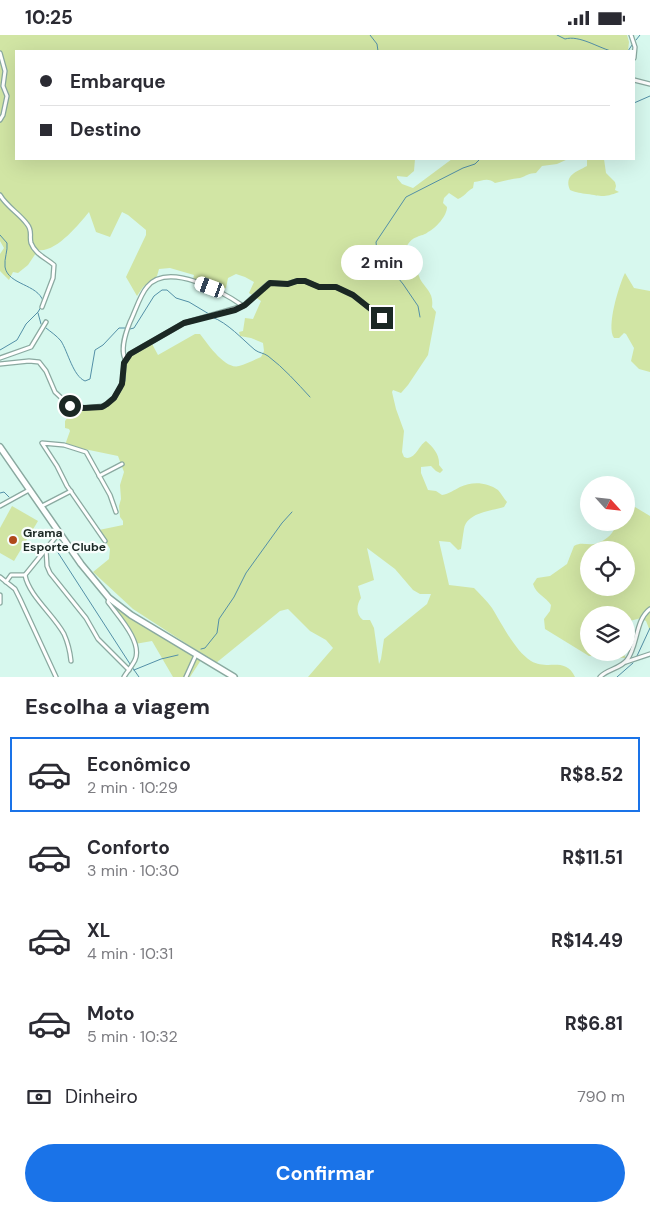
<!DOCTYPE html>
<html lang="pt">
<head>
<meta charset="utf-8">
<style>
  :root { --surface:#fff; --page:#f2f2f3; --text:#2b2b33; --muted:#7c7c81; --line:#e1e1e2; --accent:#1a73e8 }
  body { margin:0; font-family:"DM Sans",sans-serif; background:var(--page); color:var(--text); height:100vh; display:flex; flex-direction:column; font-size:19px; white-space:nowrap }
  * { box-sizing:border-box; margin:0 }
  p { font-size:16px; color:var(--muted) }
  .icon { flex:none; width:28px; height:28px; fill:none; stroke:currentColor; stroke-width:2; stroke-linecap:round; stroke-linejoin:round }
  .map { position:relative; height:642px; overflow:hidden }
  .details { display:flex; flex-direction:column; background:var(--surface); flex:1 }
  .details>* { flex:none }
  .guide { position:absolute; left:15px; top:15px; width:620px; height:110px; border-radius:0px; box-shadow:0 5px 20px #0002; display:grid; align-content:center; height:110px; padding:0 25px; background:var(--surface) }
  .needle { width:32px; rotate:117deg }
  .buttons { position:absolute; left:580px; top:441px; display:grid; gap:10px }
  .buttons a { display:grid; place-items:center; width:55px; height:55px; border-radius:50%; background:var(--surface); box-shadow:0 5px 20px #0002; font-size:25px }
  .end { position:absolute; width:22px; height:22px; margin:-11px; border:6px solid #1b2824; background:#fff; box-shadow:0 0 0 2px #fff }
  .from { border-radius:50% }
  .bubble { position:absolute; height:35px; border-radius:18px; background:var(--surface); box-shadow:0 5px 20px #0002; font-size:16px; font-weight:700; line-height:35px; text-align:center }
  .car { position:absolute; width:15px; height:30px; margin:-15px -8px; border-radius:6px; box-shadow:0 0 4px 1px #0007; background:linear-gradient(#fff 24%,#345 0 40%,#fff 0 76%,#345 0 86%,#fff 0) }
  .guide b { display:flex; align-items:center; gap:18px; height:48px; font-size:19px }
  .guide b+b { border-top:1px solid var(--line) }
  .guide i { width:12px; height:12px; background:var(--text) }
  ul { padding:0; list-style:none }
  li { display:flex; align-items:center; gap:15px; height:75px; margin:0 10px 8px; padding:0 15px; border:2px solid transparent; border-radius:0px }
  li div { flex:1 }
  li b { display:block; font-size:19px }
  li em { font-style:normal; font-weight:700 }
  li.selected { border-color:var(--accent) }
  li>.icon { width:45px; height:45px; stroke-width:1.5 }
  h2 { padding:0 25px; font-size:22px; line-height:60px }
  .pay { display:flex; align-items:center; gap:12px; height:55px; padding:0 25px; font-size:19px }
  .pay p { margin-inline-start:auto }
  .cta { display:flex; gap:10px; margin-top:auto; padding:10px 25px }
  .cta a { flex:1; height:58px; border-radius:30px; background:var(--accent); color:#fff; font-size:20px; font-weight:700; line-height:58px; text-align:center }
  .status { display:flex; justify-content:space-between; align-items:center; height:35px; padding:0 25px; background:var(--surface); direction:ltr }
  .status svg { height:14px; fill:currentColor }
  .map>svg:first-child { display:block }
  .green { fill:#d1e5a4; fill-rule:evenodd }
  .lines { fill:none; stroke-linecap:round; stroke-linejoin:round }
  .stream { stroke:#5390a7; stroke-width:1 }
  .minor-casing { stroke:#8aa9a0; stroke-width:5.5 }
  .secondary-casing { stroke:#8aa9a0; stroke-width:8 }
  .minor { stroke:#fff; stroke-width:3 }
  .secondary { stroke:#fff; stroke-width:5 }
  .route { stroke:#1b2824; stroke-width:6 }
  .poi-dot { fill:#af4a1b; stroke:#f8fefc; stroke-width:2 }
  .labels { text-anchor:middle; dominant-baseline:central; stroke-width:4.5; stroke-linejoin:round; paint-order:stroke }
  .poi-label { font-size:12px; font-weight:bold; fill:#1b2824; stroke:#f8fefc; text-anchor:start }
</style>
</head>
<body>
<div class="status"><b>10:25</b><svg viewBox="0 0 49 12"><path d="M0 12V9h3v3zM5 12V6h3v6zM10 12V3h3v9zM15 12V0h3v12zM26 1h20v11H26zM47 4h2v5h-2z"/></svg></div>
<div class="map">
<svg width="650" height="642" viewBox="0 0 650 642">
  <rect width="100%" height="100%" fill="#d7f8ee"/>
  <g class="green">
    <path d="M0,0H627L629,7L628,16H16V124H415L414,136L407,142L397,141V143L402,149L413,153L452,124H581H568L557,129L542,131L536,138C529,138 526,141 520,143C511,144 503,146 495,148C488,142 482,146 474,147L473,153C467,156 464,162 458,164L449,158L444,163L443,168L447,172C447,181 436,193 428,197C425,200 421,200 417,202C406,206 404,217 403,228L407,232L417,236C418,238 419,241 420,244C426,254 434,258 432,272L436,277L428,320L408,350L401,358L393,355L392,357L396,374L404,396L402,417L404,422L407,423C417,422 418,411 426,406C433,412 440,420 439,430L443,435L440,438L436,436L431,431L421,432V438L428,455L436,456L442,460C449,459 454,455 460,452C472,446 487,447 498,455C501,458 504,464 507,467L504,472C492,476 467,477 464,494C463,500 462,507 461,514L458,515L450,507L439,506L449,550L474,553C480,559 487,566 492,573C502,589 515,616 531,626C548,636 565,621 575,642H308L333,613L326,605L310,596L288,574L280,576L216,628L133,574L93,537L109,524L110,514L99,495L123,490V486L120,482L119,471L121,464L120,450L124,437L118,421L65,410L70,396L69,394L65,393V386L74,374L109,369L124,351V321L151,307L158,320L195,299H200C207,308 225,335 239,331C246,329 254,325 261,322L264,316L263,308L251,303L240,301L239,297L243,296L245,283L253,284L261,266L249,258L254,247L245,242L236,239L228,243L226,253L221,255L193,244L194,240L170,233L159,234L157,241L143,252L137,261L126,242L146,200V195L128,180L122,177L110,202L96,197L89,177C79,189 56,218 38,215L28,230L18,238L13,237L9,245L0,236V219L4,213L0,206ZM367,513L395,534L413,555L420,559H431L427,569L384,604L381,624L379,629L374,593L370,585H363C356,580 356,570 361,563L358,551L374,545Z"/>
    <path d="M587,124H604L606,138L615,147L616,151L615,155L619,157C603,163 602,161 587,159C581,158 577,158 570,155C564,140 576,137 587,131Z"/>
    <path d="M625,238L634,253L650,256V337L639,334L631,326L634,313L626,299L624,298L619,303H614C606,292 619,250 625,238Z"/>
    <path d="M626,470L635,472L650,481V596L646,586L641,583L626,587V580H589V618H623L626,623L589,621L545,594L544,584L550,576L551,570C546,562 536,559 533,549L537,543L550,541L567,529L574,511C581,507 586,510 594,509C604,507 616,498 615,488H626ZM589,515H626V552H589Z"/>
    <path d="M12,471L38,486L14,526L0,518V493Z"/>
    <path d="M106,562L201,625L190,642H173L152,606L135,609L131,594Z"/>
  </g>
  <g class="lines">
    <g class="stream">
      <path d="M370,0L377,9L378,16"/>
      <path d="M557,0L565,4C579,0 597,12 611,16"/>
      <path d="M636,5L640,0"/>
      <path d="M628,16L632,10"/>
      <path d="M634,68L650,61"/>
      <path d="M0,200L7,208C8,216 4,223 5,232C8,250 38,249 43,266"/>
      <path d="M38,278L41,289"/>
      <path d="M212,282C228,288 242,304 255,315C259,318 264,318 268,321C284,333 297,348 310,362"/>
      <path d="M420,282L418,271L403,249L377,217L376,207L406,162L463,133L475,129L480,124"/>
      <path d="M46,293C51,297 57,301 61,306C68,317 73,341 85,346L90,344L95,315L103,310L119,293H125"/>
      <path d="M130,294L134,293L154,261L162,255H167L176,263L189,267L209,279"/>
      <path d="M0,315L17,305L26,289L38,277L41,272"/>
      <path d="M0,458L4,457L9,462"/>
      <path d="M55,513L130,629"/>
      <path d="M201,614L205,613L217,598L219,584L234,562L246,538L282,488L292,477"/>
      <path d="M637,621L650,593"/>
      <path d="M132,632L139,642"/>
      <path d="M134,635L161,624L178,620"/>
      <path d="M617,642L633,628"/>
    </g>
    <defs>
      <g id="minor">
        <path d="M631,0L635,12L634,23"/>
        <path d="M0,18L5,36L3,51L7,61L3,80L0,85"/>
        <path d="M634,45L650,49"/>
        <path d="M0,160C7,172 19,178 27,189C33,196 29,201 31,208C35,219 46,223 54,230L53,243L42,272"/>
        <path d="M0,323L31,312L46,287"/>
        <path d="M125,324C120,313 126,297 130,287C135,277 140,260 147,252C168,226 223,257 243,271"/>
        <path d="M0,329L29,326L39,327L46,336L55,357L71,372L84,373L104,371L114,363L120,353L123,345L124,328L130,319L184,288L243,271L269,248L287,249L297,246H305L319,252H336L353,260L382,283"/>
        <path d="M99,441L122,429"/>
        <path d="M0,471L29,455"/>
        <path d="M42,471L71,456"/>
        <path d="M105,506L67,451L57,431L42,408L64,410L86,417L110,460L116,477"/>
        <path d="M46,514L47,531L50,538L86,583L98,604L129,635"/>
        <path d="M25,540C29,561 54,580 64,599C68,608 70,616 71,626"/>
        <path d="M0,542L15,554L20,564L56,642"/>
        <path d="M6,547L11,540H25L59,498"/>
        <path d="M0,560V568"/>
        <path d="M109,563L108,567C118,581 143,607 135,625C132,631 127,637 124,642"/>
        <path d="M626,627L650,619"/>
        <path d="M186,642L196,620"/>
        <path d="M600,642C607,634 620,634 627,625C638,611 635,585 650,574"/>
      </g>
      <path id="secondary" d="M0,412L81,529L109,563L131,580L234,642"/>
    </defs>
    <use href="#minor" class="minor-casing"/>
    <use href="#secondary" class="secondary-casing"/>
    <use href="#minor" class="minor"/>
    <use href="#secondary" class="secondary"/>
  </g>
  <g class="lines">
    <path class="route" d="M70,371L84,373L102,372L107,369L114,363L122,349L124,328L130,319L184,288L235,275L245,270L270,248L288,249L297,246H305L319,252H336L353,260L382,283"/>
  </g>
  <circle class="poi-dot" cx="13" cy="505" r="5"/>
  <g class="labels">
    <g class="poi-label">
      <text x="23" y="498">Grama<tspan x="23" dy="14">Esporte Clube</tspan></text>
    </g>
  </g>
</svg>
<div class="buttons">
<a><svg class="needle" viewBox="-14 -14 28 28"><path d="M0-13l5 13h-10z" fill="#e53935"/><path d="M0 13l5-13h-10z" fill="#7c7c81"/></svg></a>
<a><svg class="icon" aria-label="locate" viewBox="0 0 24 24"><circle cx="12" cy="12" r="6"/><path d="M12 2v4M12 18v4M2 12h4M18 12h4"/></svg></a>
<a><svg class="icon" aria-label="layers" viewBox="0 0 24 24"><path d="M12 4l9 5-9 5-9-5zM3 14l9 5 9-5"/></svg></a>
</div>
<i class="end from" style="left:70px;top:371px"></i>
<i class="end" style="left:382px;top:283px"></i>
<div class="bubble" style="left:341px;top:210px;width:82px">2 min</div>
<i class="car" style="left:210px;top:252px;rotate:290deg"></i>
<div class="guide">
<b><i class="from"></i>Embarque</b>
<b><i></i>Destino</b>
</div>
</div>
<section class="details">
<h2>Escolha a viagem</h2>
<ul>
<li class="selected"><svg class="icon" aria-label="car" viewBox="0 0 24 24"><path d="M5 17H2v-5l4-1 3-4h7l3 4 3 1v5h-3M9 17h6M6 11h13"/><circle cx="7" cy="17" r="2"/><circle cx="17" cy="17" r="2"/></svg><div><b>Econômico</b><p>2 min · 10:29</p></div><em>R$8.52</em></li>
<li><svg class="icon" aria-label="car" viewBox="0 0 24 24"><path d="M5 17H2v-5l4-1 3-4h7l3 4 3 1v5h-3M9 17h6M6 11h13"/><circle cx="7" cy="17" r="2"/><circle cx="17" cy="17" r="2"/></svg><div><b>Conforto</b><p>3 min · 10:30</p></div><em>R$11.51</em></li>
<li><svg class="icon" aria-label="car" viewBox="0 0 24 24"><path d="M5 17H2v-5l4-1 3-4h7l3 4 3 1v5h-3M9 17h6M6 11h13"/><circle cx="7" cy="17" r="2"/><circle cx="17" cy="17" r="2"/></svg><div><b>XL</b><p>4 min · 10:31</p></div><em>R$14.49</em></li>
<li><svg class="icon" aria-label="car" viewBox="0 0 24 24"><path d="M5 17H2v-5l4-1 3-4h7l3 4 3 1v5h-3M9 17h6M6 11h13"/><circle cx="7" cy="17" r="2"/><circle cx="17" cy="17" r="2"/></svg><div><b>Moto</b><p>5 min · 10:32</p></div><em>R$6.81</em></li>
</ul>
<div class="pay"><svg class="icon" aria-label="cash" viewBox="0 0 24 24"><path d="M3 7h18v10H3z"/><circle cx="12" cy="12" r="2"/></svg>Dinheiro<p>790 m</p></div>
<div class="cta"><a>Confirmar</a></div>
</section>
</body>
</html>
